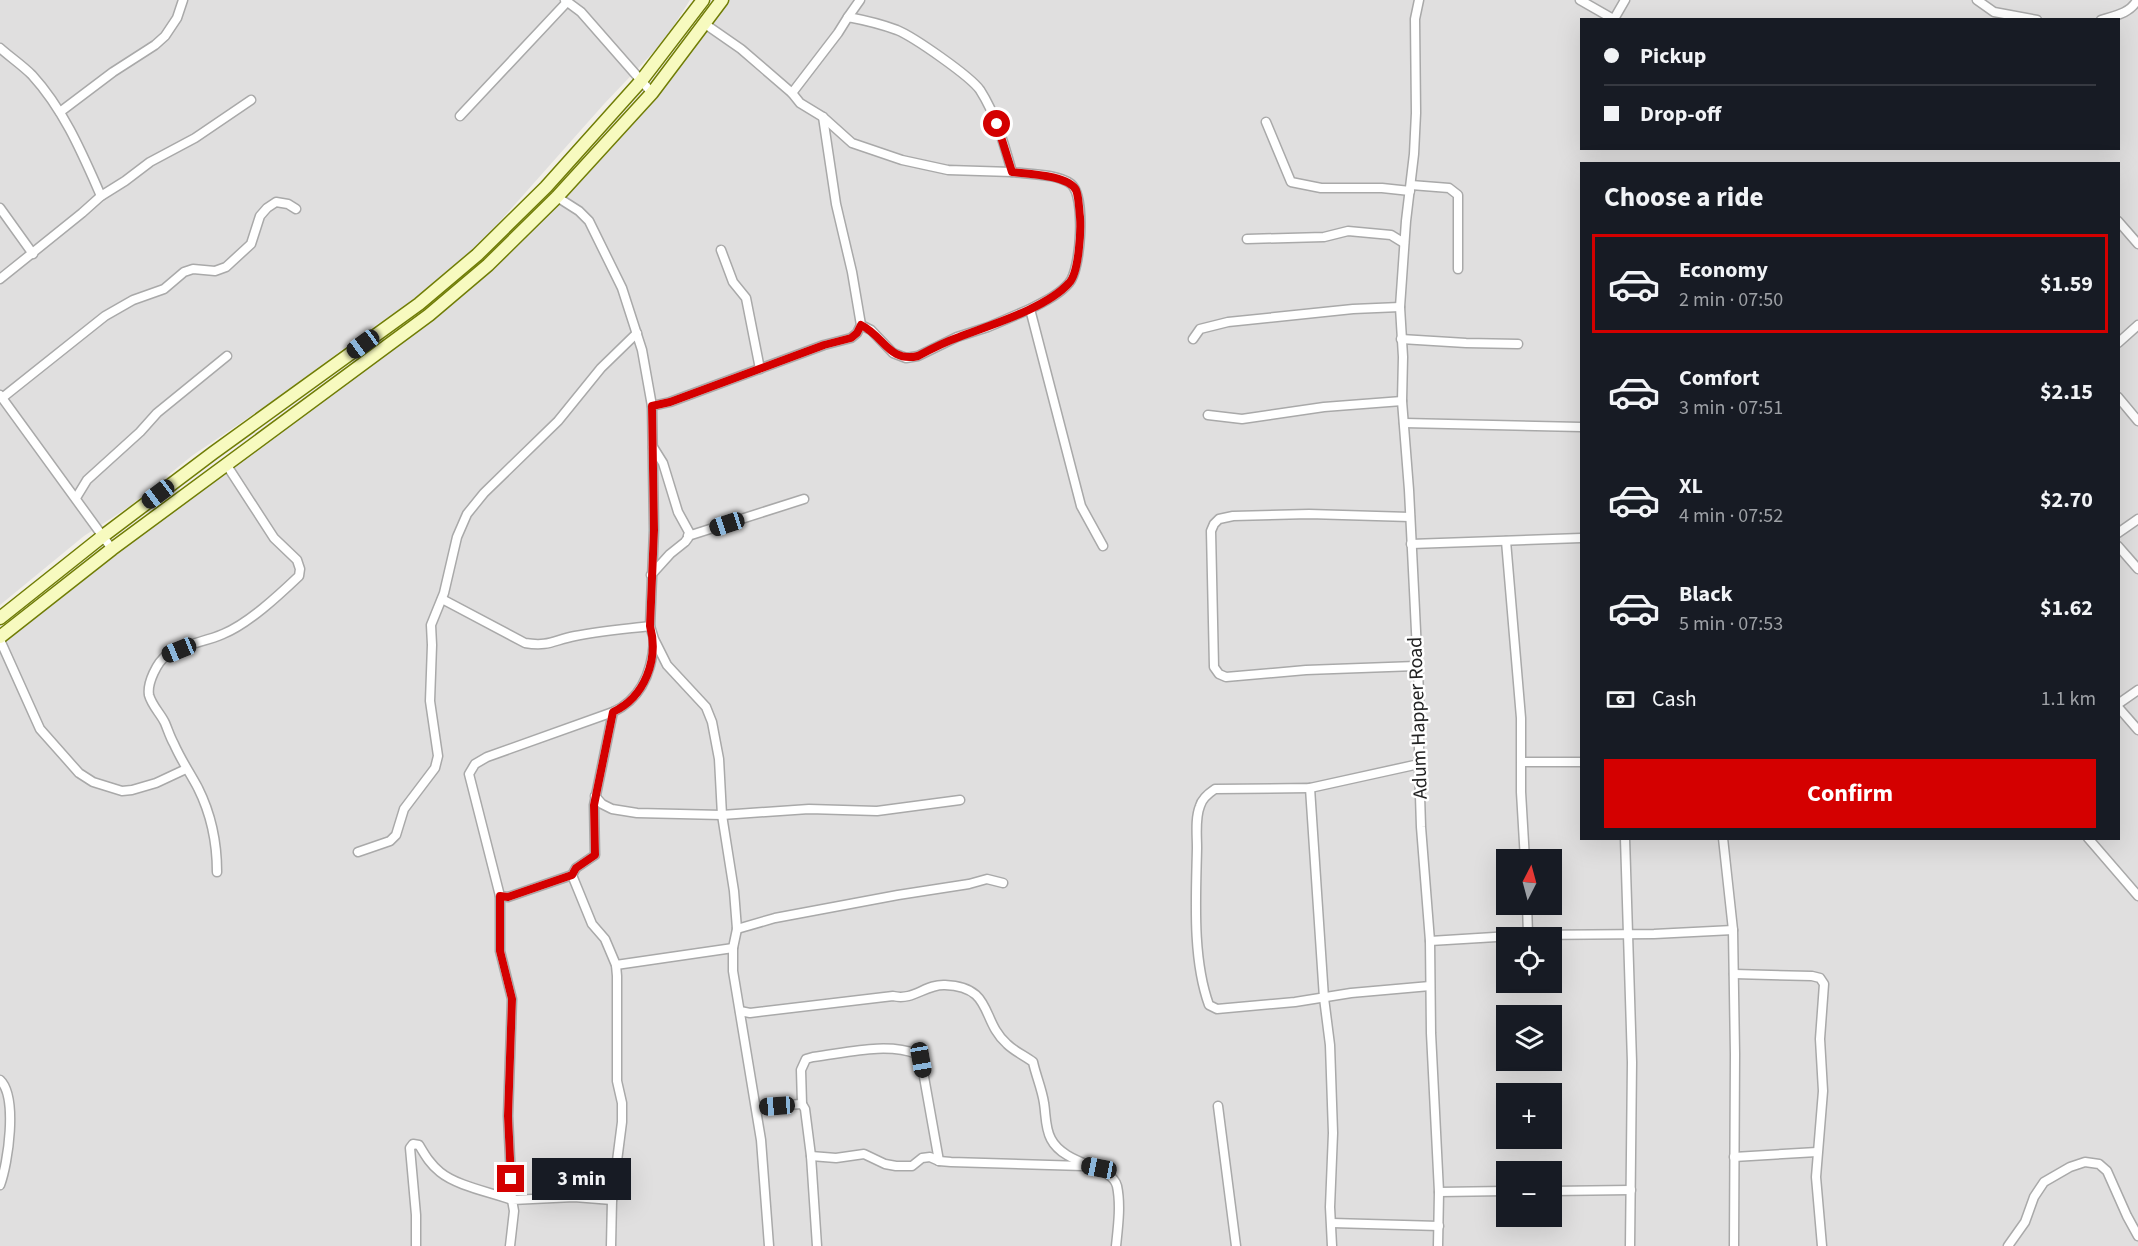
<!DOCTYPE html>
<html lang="en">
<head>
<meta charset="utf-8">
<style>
  :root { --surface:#171b24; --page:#242831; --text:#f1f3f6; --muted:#9ea1a6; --line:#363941; --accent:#d40000 }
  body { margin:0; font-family:"Source Sans 3",sans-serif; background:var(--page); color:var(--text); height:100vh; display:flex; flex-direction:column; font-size:22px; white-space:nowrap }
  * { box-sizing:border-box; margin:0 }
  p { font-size:20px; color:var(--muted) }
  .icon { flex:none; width:33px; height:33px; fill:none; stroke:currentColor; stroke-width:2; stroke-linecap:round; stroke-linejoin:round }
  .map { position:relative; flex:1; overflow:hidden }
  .side { position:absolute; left:1580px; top:162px; width:540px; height:678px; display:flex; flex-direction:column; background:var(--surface); border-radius:0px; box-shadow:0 6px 24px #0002 }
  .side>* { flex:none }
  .guide { position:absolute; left:1580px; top:18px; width:540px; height:132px; border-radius:0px; box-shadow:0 6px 24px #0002; display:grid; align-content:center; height:132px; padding:0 24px; background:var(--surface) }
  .needle { width:39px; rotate:6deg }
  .buttons { position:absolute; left:1496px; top:849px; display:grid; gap:12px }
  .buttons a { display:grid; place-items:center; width:66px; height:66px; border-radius:0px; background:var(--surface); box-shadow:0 6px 24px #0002; font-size:30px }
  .end { position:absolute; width:27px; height:27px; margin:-14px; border:8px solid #d40000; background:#fff; box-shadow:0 0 0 3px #fff }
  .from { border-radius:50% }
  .bubble { position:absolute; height:42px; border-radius:0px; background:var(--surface); box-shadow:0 6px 24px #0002; font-size:20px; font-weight:700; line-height:42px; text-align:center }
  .car { position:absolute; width:18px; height:36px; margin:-18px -9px; border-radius:8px; box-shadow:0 0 4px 2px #0007; background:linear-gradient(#222 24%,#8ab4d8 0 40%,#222 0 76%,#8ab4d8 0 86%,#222 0) }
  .guide b { display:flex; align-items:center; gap:21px; height:57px; font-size:22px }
  .guide b+b { border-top:2px solid var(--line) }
  .guide i { width:15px; height:15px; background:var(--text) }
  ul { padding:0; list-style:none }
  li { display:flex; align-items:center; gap:18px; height:99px; margin:0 12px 9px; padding:0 12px; border:3px solid transparent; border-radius:0px }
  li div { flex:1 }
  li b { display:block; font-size:22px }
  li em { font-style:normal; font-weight:700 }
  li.current { border-color:var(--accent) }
  li>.icon { width:54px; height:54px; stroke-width:1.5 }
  h2 { padding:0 24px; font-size:27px; line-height:72px }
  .pay { display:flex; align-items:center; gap:15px; height:66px; padding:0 24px; font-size:22px }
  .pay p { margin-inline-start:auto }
  .cta { display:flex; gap:12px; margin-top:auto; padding:12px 24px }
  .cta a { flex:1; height:69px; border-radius:0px; background:var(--accent); color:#fff; font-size:24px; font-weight:700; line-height:69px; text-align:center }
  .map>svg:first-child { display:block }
  .residential { fill:#e0dfdf; fill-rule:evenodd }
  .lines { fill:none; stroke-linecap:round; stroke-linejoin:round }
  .street-casing { stroke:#a9a9a9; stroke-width:11 }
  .secondary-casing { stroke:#707d05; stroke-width:15 }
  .street { stroke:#fff; stroke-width:8 }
  .secondary { stroke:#f7fabf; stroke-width:12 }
  .route { stroke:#d40000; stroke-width:8 }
  .labels { text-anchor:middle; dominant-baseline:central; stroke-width:5; stroke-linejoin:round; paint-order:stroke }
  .street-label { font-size:20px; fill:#222; stroke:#fff }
</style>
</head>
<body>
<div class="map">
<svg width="2138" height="1246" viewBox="0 0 2138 1246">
  <rect width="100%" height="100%" fill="#f2efe9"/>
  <g class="residential">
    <path d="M0,0H690L664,41L604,104L479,245L424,294L370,329L276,399L193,455L130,506L84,536L0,605Z"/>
    <path d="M724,0H2138V1246H0V642L217,477L437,318L490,269L648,97L705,33ZM1581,20H2118V148H1581ZM1581,164H2118V838H1581ZM1506,860H1551V904H1506ZM1506,938H1551V982H1506ZM1506,1016H1551V1060H1506ZM1506,1094H1551V1138H1506ZM1506,1172H1551V1216H1506Z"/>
  </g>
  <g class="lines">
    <defs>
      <g id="street">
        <path d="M565,0L581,12L652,93"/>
        <path d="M1419,0L1415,19L1416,113L1414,154L1406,221L1400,307L1403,357L1402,401L1409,490L1414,590L1419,693V764L1421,827L1430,941L1431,1033L1439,1192L1438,1246"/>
        <path d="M1580,0L1615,20"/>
        <path d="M1977,0L1994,12L2037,20"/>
        <path d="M848,17L860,0"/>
        <path d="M1614,19L1625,0"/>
        <path d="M2101,20C2114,16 2131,13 2137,0"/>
        <path d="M705,24L741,49L792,93L800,103L823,117L852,143L902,160L948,170L1012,172"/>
        <path d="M0,48C10,57 22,65 32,75C64,110 82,153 101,196"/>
        <path d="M792,93L838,33L848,17C864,20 881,24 897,30C914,37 970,76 980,90C996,115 1004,144 1012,172C1028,174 1059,174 1071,184C1086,196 1081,270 1069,283C1059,295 1043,302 1030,309L1081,506L1103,546"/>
        <path d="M60,112L113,72L155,45L165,36L177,18L183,0"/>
        <path d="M460,116L567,2"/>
        <path d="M1266,122L1291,182L1321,188H1382L1410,191"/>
        <path d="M1411,185L1449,188L1458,195V269"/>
        <path d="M557,197L579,211L589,221L622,288L642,350L652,406L654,530L650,626L654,639L667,665L706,707L712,722L719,759L722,815L734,891L737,929L733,948V971L761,1140L769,1246"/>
        <path d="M0,208L33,254"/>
        <path d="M2118,221L2138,244"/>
        <path d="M1247,239L1324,237L1348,231L1391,235L1404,243"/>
        <path d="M721,250L733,282L746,298L760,369"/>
        <path d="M0,279L82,213L101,196L125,181L150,162L195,138L251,100"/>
        <path d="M861,325L871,330L893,353L906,358L918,356L957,337L988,327L1030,309"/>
        <path d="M1193,339L1200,329L1228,322L1353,309L1400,307"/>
        <path d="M1401,339L1466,343L1518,344"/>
        <path d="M2118,343L2138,325"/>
        <path d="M0,395L112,549"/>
        <path d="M2118,397L2138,421"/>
        <path d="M2,398L105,316L133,300L164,289L184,272L193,269L215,271L226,267L251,244L260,216L267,208L276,202L288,204L296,209"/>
        <path d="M652,406L670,402L824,345L851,338L857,333L861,325L852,272L836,204L823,117"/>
        <path d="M1208,415L1242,419L1324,407L1402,401"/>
        <path d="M1404,423L1581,427"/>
        <path d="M76,498L87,480L140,432L157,413L227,356"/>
        <path d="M1410,517L1309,514L1233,516L1219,519L1214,524L1211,531L1214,667L1219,674L1226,677L1306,670L1416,666"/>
        <path d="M2118,533L2138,519"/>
        <path d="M688,536L804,499"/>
        <path d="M1506,541L1521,718V792L1525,860"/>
        <path d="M1411,544L1581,538"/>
        <path d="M2118,546L2138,569"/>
        <path d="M651,575L670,554L685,542L688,538L689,532L678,512L663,463L653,447"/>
        <path d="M442,599L525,643C549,647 554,640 575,636C600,631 625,629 650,626"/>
        <path d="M0,640L40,729L79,773L93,782L122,791L132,790L156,783L186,769"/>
        <path d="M2118,704L2138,690"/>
        <path d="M2118,707L2138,730"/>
        <path d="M1522,762H1581"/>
        <path d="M1419,764L1310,788L1215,789C1209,793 1202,798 1200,806C1195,818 1197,835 1197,848C1196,897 1192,958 1209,1005L1217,1009L1295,1002L1351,993L1430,986"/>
        <path d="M1310,788L1324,998L1330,1045L1333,1133L1330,1207L1332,1246"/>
        <path d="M595,796L602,804L612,809L637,813L722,815L809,809L877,811L960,800"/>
        <path d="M1625,838L1632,1062L1630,1246"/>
        <path d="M1723,838L1733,930L1735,1054L1734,1246"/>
        <path d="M2088,838L2138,896"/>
        <path d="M358,852L390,841L396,835L404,809L435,768L438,756L430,701L432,645L431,625L444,593L457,537L467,514L484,493L558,421L601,368L637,333"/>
        <path d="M217,872C217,844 211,814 198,788C190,773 181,760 174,744C170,737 168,730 165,723C161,714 152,706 149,695C147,683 157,662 167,655C183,644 205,642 223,634C248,624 279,595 299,576L300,569L297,560L274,538L226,464"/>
        <path d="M572,875L508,897L500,896L469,774L475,764L487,757L613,712"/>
        <path d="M1527,904L1528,935"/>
        <path d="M737,929L775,918L898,895L969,884L987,879L1003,883"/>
        <path d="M1430,941L1528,935L1654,934L1733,930"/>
        <path d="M616,965L733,948"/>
        <path d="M1734,974L1812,976L1820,978L1824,984L1820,1039L1823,1091L1816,1177L1822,1246"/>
        <path d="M740,1011L750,1013L893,996C914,1001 925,984 945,985C994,987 980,1020 1007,1044C1014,1051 1025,1056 1033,1062C1036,1076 1042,1089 1044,1103C1046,1115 1045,1128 1051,1139C1065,1166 1112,1165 1117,1186C1121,1205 1118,1227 1116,1246"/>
        <path d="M0,1080C18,1097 8,1164 0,1185"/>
        <path d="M802,1104L801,1070L806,1059L813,1057C846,1053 886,1042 917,1054L921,1060L939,1161"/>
        <path d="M1218,1106L1236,1246"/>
        <path d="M756,1107L802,1104L805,1109L811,1156L817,1246"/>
        <path d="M811,1156L836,1158L864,1154L885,1164L896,1166H912L922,1158L930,1157L939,1161L951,1162L1083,1166"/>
        <path d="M1734,1157L1817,1152"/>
        <path d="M1551,1191L1631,1190"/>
        <path d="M1439,1192L1506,1191"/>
        <path d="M1332,1223L1439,1226"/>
        <path d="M416,1246V1215L410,1148L413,1144L419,1145C425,1155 430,1164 440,1172C457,1186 490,1192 512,1200L508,1116L512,999L500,951V896"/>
        <path d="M510,1246L514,1211L512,1200L574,1197L612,1200"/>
        <path d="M611,1246L612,1200L622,1122V1103L617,1081V976L616,965L605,939L592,924L572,875L576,868L595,855L594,805L613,712C641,699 652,671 654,641"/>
        <path d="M2008,1246L2025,1222L2034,1197L2044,1182L2070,1167L2085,1162L2099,1164L2107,1171L2127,1216L2138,1236"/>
      </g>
      <g id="secondary">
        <path d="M0,618L103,536L213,453L419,304L477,255L546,187L641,81L703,0"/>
        <path d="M0,637L112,549L429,315L488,265L557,197L652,93L722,0"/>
      </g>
    </defs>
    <use href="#street" class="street-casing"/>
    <use href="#secondary" class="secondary-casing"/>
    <use href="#street" class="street"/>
    <use href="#secondary" class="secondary"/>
  </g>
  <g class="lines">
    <path class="route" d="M511,1179L508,1116L512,999L500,951V896L508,897L572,875L576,868L595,855L594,805L613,712C645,697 659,659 650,626L654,530L652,406L670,402L824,345L851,338L857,333L861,325C884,336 889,363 918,356C931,349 945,342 959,337C990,325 1047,308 1069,283C1079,273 1081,231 1080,217C1079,209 1079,197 1076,190C1068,175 1028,174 1012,172L997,124"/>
  </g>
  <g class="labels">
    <g class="street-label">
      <text transform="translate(1418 718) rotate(-92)">Adum Happer Road</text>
    </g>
  </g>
</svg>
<div class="buttons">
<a><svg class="needle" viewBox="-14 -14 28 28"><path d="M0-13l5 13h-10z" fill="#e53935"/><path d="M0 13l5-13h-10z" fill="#9ea1a6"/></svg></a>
<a><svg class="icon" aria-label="locate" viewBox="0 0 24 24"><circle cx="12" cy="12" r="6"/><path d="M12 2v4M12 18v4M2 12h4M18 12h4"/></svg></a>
<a><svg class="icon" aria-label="layers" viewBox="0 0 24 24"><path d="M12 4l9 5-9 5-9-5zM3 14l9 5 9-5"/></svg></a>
<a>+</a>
<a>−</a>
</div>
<i class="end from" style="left:997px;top:124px"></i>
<i class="end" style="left:511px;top:1179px"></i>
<div class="bubble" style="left:532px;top:1158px;width:99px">3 min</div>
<i class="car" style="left:363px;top:344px;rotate:234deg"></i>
<i class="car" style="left:158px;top:494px;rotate:233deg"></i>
<i class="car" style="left:727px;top:524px;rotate:252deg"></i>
<i class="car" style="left:179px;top:650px;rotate:248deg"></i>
<i class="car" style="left:921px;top:1060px;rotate:170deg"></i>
<i class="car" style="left:777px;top:1106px;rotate:266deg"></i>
<i class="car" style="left:1099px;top:1168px;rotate:281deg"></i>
<div class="guide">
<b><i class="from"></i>Pickup</b>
<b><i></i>Drop-off</b>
</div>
<section class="side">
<h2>Choose a ride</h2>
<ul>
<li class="current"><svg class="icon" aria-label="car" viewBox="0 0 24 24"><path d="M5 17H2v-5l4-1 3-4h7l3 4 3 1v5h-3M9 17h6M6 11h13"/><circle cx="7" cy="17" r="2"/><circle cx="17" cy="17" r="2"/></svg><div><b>Economy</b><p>2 min · 07:50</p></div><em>$1.59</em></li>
<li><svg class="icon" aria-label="car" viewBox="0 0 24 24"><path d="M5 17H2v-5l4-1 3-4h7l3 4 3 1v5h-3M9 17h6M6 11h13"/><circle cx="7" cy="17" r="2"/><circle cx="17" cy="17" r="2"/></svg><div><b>Comfort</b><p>3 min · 07:51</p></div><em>$2.15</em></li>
<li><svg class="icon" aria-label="car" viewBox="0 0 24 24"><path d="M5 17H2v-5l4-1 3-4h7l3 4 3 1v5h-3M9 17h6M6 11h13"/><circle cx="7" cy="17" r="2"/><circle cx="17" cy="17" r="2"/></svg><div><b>XL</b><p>4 min · 07:52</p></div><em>$2.70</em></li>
<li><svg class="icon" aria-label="car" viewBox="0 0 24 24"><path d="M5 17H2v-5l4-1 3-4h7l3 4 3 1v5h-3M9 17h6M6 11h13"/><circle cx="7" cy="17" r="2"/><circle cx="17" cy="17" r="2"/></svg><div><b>Black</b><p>5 min · 07:53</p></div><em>$1.62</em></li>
</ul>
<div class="pay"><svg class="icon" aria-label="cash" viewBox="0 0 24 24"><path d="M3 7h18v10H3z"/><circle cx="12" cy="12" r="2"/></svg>Cash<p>1.1 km</p></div>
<div class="cta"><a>Confirm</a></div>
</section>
</div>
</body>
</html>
